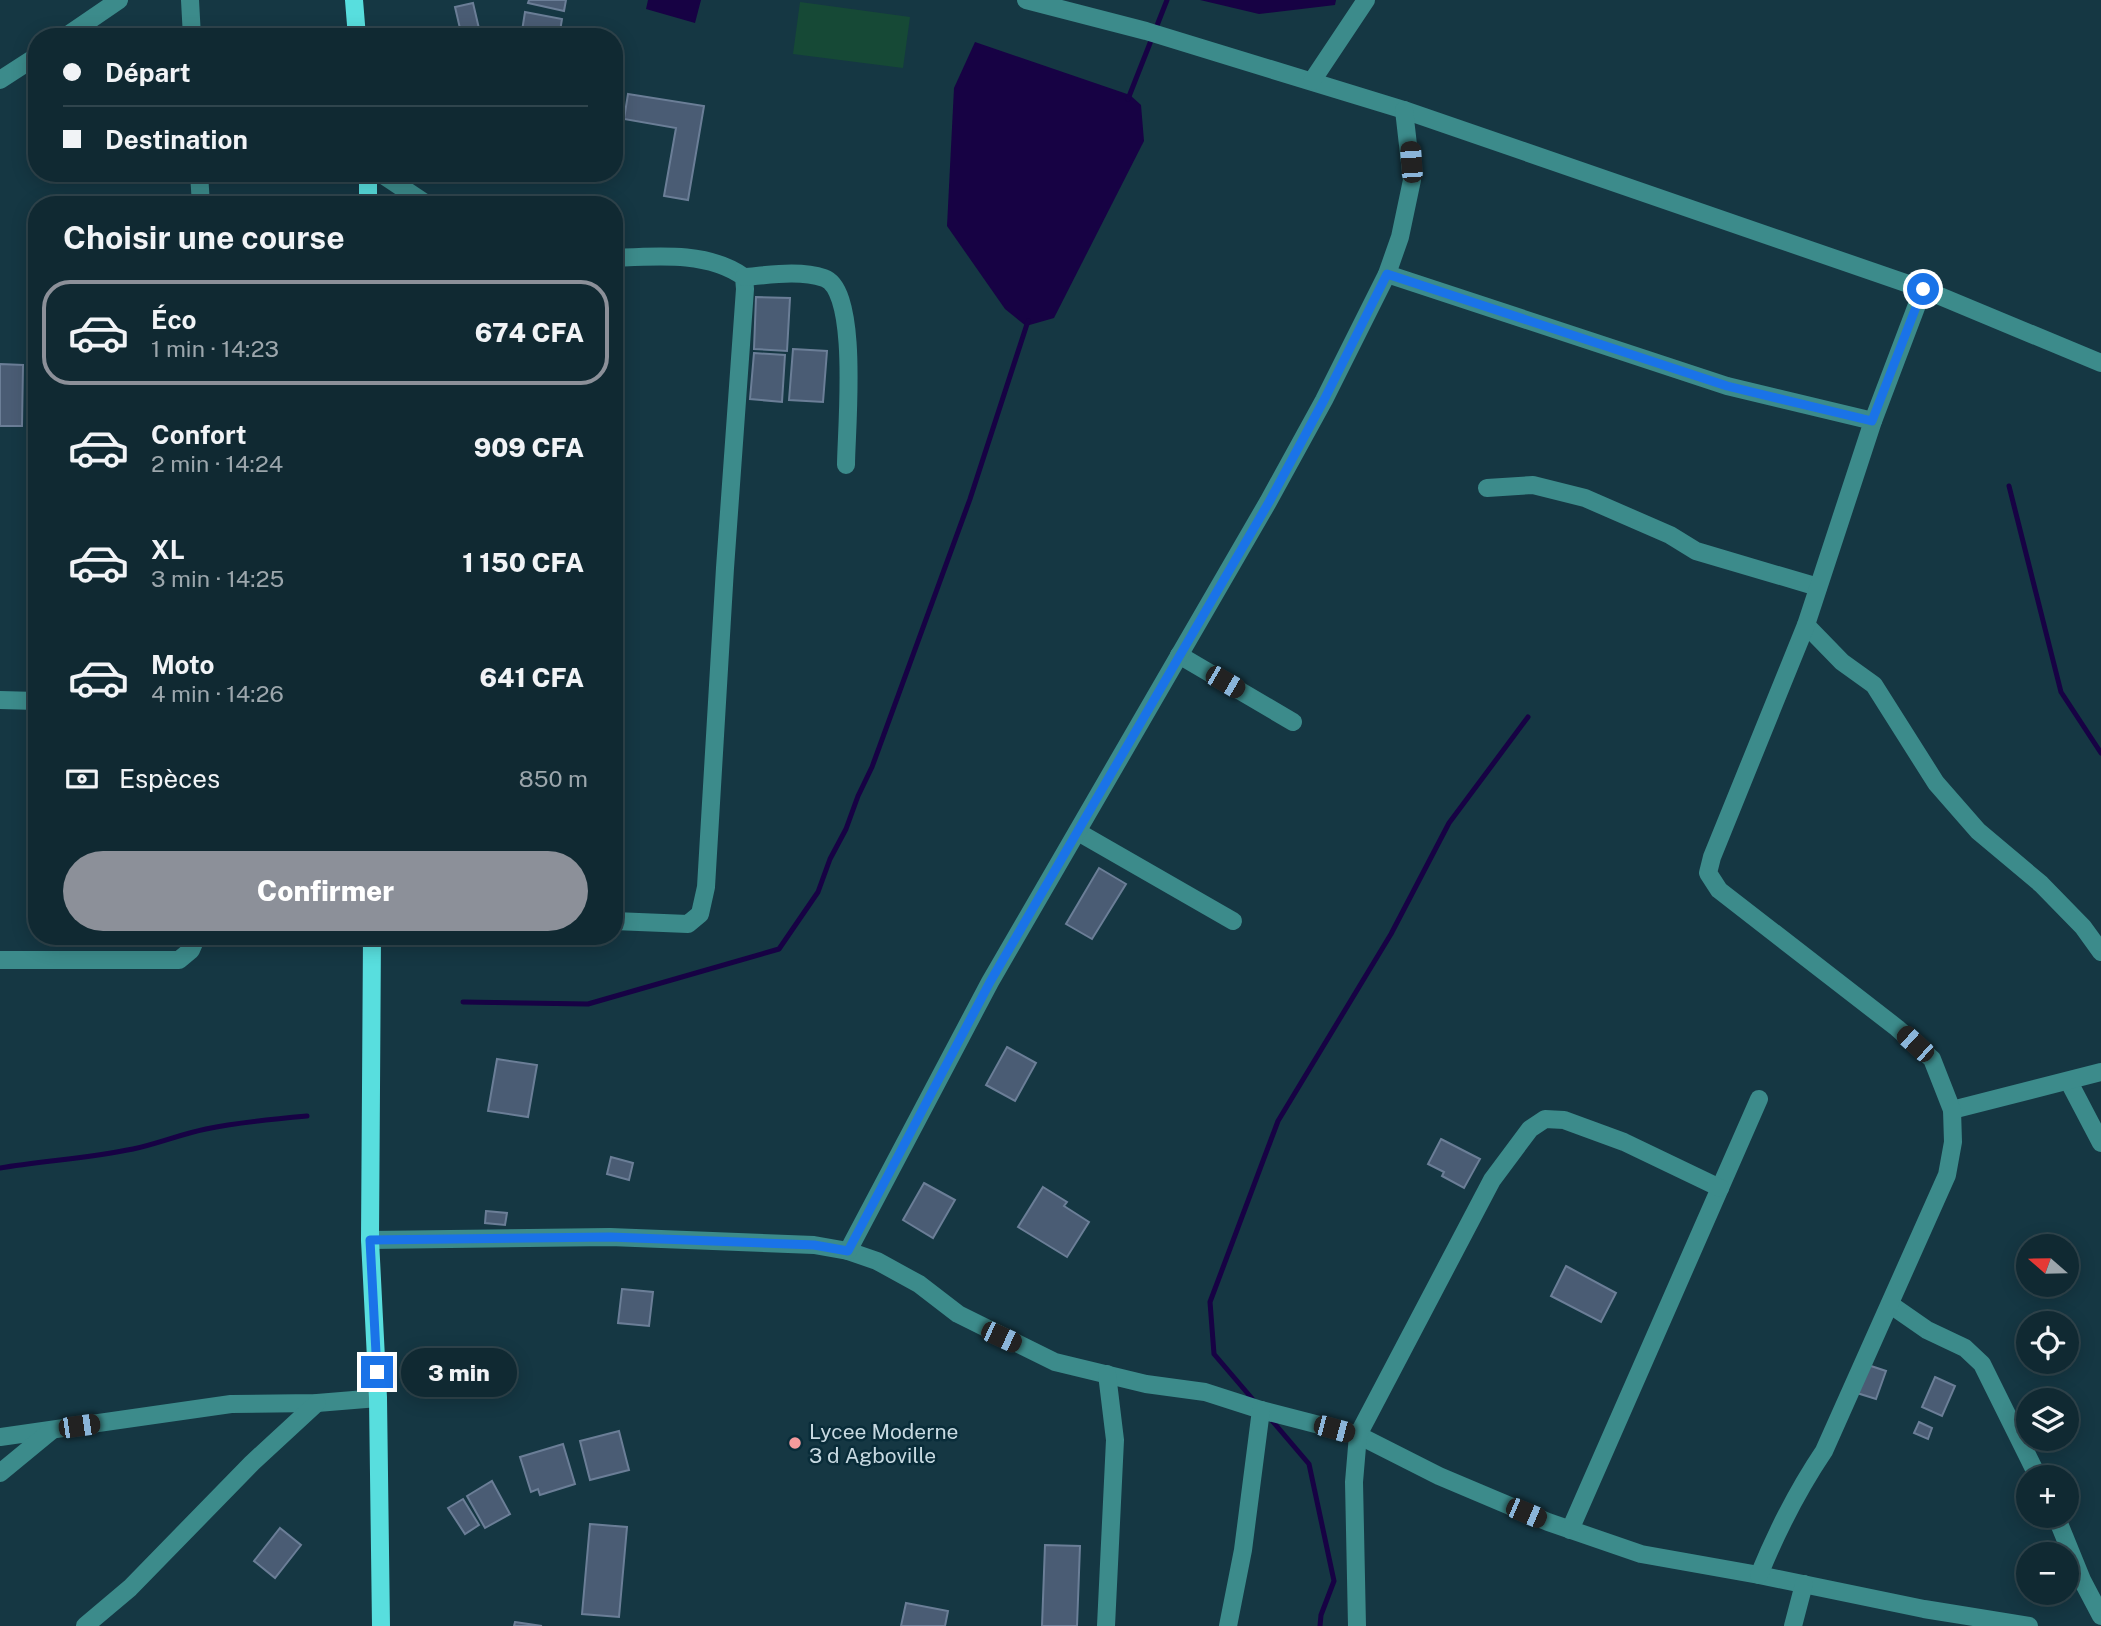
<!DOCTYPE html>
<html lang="fr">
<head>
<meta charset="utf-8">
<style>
  :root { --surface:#102932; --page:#1e353e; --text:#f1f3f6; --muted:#9ca6ac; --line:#30454d; --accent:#8c9099 }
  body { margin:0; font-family:"Public Sans",sans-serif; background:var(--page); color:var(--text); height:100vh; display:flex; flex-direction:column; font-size:26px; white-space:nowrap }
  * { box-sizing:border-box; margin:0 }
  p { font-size:23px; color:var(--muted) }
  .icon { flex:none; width:38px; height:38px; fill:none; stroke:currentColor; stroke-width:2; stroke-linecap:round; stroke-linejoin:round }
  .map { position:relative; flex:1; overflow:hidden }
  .panel { position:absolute; left:28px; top:196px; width:595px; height:749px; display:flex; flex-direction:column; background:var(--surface); border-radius:28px; box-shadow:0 4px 18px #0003,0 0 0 2px var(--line) }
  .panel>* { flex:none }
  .guide { position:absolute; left:28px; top:28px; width:595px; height:154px; border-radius:28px; box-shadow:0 4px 18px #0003,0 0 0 2px var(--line); display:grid; align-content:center; height:154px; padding:0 35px; background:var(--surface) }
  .needle { width:46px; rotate:290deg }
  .buttons { position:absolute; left:2016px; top:1234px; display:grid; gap:14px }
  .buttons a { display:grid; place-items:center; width:63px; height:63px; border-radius:50%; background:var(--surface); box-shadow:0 4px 18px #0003,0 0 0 2px var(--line); font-size:35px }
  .end { position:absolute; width:32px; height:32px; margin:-16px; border:9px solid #1a73e8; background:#fff; box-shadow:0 0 0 4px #fff }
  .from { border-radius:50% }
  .bubble { position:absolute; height:49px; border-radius:24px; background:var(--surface); box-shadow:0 4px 18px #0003,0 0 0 2px var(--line); font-size:23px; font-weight:800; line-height:49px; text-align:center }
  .car { position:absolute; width:21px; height:42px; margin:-21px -10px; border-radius:9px; box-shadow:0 0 5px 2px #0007; background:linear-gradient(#222 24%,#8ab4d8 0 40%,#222 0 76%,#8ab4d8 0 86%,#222 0) }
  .guide b { display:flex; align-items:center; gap:24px; height:66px; font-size:26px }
  .guide b+b { border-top:2px solid var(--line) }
  .guide i { width:18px; height:18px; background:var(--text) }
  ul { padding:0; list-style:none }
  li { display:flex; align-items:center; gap:21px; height:105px; margin:0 14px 10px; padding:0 21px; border:4px solid transparent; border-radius:28px }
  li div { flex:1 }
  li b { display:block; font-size:26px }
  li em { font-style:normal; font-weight:800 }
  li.active { border-color:var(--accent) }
  li>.icon { width:63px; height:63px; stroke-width:1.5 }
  h2 { padding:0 35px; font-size:32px; line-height:84px }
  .pay { display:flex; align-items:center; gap:18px; height:77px; padding:0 35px; font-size:26px }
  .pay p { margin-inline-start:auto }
  .cta { display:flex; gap:14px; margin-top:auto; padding:14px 35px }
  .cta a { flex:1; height:80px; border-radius:42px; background:var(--accent); color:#fff; font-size:28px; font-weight:800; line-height:80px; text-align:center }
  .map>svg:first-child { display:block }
  .green { fill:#164936 }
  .water { fill:#170244 }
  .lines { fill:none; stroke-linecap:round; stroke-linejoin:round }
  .stream { stroke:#170244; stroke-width:5 }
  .building { fill:#4a5c74; stroke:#6b7e97; stroke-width:2 }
  .minor { stroke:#3c8b8b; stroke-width:18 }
  .major { stroke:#58dede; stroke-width:18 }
  .route { stroke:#1a73e8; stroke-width:9 }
  .poi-dot { fill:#f59b9d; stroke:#092c39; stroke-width:2.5 }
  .labels { text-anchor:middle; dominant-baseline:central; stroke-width:5; stroke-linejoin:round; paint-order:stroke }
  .poi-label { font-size:21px; fill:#c7d9e1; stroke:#092c39; text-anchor:start }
</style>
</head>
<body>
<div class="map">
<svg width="2101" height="1626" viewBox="0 0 2101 1626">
  <rect width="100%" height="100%" fill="#153743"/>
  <path class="green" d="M800,2L910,17L903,68L793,54Z"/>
  <g class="water">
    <path d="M648,0H701L695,23L646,9Z"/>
    <path d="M1200,0H1336L1335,5L1259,14Z"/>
    <path d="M975,42L1130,95L1141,105L1144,141L1054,318L1026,326L1005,309L947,226L954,88Z"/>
  </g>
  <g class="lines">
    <g class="stream">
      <path d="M1128,99L1167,0"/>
      <path d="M2009,486L2061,692L2101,753"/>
      <path d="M463,1002L588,1004L779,949L818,892L830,859L846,829L858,796L872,767L970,499L1028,321"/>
      <path d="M0,1168C44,1161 89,1158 133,1149C157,1144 181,1134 206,1129C239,1122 273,1119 307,1116"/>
      <path d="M1255,1402L1214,1354L1210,1302L1278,1121L1391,934L1449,823L1528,717"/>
      <path d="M1269,1417L1309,1464L1334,1581L1321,1615L1320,1626"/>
    </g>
  </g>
  <g class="building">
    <path d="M529,0H566L564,11L528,3Z"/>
    <path d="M473,3L481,37H462L455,7Z"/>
    <path d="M525,12L562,19L559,37H534L535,33L522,31Z"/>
    <path d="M628,94L704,106L688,200L664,196L676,128L624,119Z"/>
    <path d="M426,173H470V179L426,175Z"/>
    <path d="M756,297L790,298L787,351L754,349Z"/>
    <path d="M793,349L827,351L823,402L789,400Z"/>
    <path d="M754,353L785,355L782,402L750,399Z"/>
    <path d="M0,364L23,365L22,426H0Z"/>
    <path d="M1099,868L1126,884L1092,939L1066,924Z"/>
    <path d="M1007,1047L1036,1063L1015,1101L986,1085Z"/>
    <path d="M497,1059L537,1065L528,1117L488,1111Z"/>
    <path d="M1441,1139L1480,1159L1464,1188L1442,1176L1444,1172L1428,1164Z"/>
    <path d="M611,1157L633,1163L629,1180L607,1174Z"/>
    <path d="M924,1183L955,1200L933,1238L903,1220Z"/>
    <path d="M1043,1187L1067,1202L1064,1206L1089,1222L1067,1257L1018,1227Z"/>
    <path d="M486,1211L507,1213L505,1225L485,1223Z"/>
    <path d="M1566,1266L1616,1293L1601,1322L1551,1296Z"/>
    <path d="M622,1289L653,1292L649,1326L618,1323Z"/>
    <path d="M1868,1365L1886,1371L1876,1399L1857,1393Z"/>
    <path d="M1935,1377L1955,1386L1942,1416L1922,1407Z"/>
    <path d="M1919,1422L1932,1428L1928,1439L1914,1433Z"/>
    <path d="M619,1431L629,1470L590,1480L580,1441Z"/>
    <path d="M563,1444L575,1484L540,1495L538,1489L531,1492L520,1457Z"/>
    <path d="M492,1481L510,1514L485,1528L467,1496Z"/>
    <path d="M463,1499L479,1525L465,1534L448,1508Z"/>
    <path d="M590,1524L627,1527L619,1617L582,1614Z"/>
    <path d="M280,1528L301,1545L275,1578L254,1561Z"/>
    <path d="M1045,1545L1080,1546L1077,1626H1042Z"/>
    <path d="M906,1603L948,1611L945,1626H901Z"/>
    <path d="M515,1622L542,1626H514Z"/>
  </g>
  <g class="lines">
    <g class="minor">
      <path d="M190,0L192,37"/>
      <path d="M1026,0L1146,31L1404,110L1923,289L2101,363"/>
      <path d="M65,37L119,0"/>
      <path d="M0,80L37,56"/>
      <path d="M1312,81L1366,0"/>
      <path d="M199,173L201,205"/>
      <path d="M380,173L428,205"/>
      <path d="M614,258C656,256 708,251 744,277L745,289L725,568L706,887L700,914L688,924L614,921"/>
      <path d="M1387,274L1727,386L1873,421"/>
      <path d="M744,277C769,275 800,270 824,278C860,290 846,431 846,465"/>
      <path d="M1487,488L1533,485L1585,498L1670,535L1696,551L1818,587"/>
      <path d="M1806,625L1842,662L1874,685L1936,783L1978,831L2041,884L2083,927L2101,952"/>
      <path d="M1179,655L1293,722"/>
      <path d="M0,700L37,701"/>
      <path d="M1078,832L1233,921"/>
      <path d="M0,960H179L191,950L197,936"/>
      <path d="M2069,1082L2101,1143"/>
      <path d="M1952,1110L2101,1072"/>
      <path d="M370,1240L610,1237L814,1245L848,1251L877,1261L919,1284L958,1314L1055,1362L1146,1384L1205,1392L1261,1410L1358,1435L1439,1476L1548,1522L1641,1554L1759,1575L1924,1609L2029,1626"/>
      <path d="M848,1251L990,982L1268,502L1324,400L1387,274L1400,237L1412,180L1404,110"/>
      <path d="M1891,1305L1927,1330L1965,1348L1982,1364L2038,1477"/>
      <path d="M0,1437L231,1404L317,1403L378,1398"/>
      <path d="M0,1473L51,1431"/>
      <path d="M2056,1516L2082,1580L2101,1616"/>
      <path d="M1570,1530L1759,1099"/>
      <path d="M1759,1575C1777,1531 1797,1491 1824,1451L1947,1175L1953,1142L1952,1110L1932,1059L1897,1028L1719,890L1708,873L1712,857L1806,625L1873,421L1923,289"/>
      <path d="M85,1626L130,1588L252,1463L317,1403"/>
      <path d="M1106,1626L1115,1440L1107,1374"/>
      <path d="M1228,1626L1243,1550L1261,1410"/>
      <path d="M1357,1626L1354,1482L1358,1435L1492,1180L1530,1129L1545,1119L1564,1120L1624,1142L1720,1188"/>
      <path d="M1793,1626L1804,1584"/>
    </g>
    <g class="major">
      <path d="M354,0L357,37"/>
      <path d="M368,173V205"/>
      <path d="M372,936L370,1240L378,1398L381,1626"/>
    </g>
  </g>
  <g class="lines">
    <path class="route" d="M377,1372L370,1240L610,1237L814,1245L848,1251L990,982L1269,502L1324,400L1387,274L1727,386L1872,421L1923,289"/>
  </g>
  <circle class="poi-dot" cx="795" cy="1443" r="7"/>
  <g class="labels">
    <g class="poi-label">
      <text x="809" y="1431">Lycee Moderne<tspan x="809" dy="24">3 d Agboville</tspan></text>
    </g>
  </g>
</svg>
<div class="buttons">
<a><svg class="needle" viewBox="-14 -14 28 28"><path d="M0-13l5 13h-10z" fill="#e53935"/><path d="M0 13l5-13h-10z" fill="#9ca6ac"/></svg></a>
<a><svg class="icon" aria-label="locate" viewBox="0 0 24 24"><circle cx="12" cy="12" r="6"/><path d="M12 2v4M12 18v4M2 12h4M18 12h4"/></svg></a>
<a><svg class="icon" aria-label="layers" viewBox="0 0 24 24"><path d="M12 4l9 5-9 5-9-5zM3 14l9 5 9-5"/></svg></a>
<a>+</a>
<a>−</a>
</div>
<i class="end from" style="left:1923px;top:289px"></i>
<i class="end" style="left:377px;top:1372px"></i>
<div class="bubble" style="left:401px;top:1348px;width:116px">3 min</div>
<i class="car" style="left:1411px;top:162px;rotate:356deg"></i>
<i class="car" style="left:1225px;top:682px;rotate:120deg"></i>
<i class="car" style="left:1915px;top:1044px;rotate:312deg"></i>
<i class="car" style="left:1001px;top:1337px;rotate:115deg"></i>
<i class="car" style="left:79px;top:1426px;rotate:82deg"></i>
<i class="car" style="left:1334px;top:1429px;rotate:105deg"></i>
<i class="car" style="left:1526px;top:1513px;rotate:113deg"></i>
<div class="guide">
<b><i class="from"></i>Départ</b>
<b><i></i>Destination</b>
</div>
<section class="panel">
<h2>Choisir une course</h2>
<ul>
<li class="active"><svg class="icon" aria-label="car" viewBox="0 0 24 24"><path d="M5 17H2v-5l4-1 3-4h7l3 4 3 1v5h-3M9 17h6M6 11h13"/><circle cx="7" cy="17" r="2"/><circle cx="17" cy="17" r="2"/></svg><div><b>Éco</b><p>1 min · 14:23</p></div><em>674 CFA</em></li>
<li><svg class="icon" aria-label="car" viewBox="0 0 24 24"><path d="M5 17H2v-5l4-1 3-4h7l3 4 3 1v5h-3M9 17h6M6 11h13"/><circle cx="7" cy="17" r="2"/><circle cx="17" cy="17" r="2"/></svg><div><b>Confort</b><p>2 min · 14:24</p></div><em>909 CFA</em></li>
<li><svg class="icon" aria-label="car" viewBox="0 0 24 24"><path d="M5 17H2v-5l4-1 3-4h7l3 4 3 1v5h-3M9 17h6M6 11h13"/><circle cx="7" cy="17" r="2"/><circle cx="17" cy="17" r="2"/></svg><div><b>XL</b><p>3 min · 14:25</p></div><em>1 150 CFA</em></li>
<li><svg class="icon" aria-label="car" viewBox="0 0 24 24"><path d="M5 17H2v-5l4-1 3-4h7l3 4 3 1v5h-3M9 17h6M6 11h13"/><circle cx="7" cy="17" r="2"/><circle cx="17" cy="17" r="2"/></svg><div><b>Moto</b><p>4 min · 14:26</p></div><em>641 CFA</em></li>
</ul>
<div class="pay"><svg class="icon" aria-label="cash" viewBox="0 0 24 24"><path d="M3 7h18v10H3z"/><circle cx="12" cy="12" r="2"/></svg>Espèces<p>850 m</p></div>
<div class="cta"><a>Confirmer</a></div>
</section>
</div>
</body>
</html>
